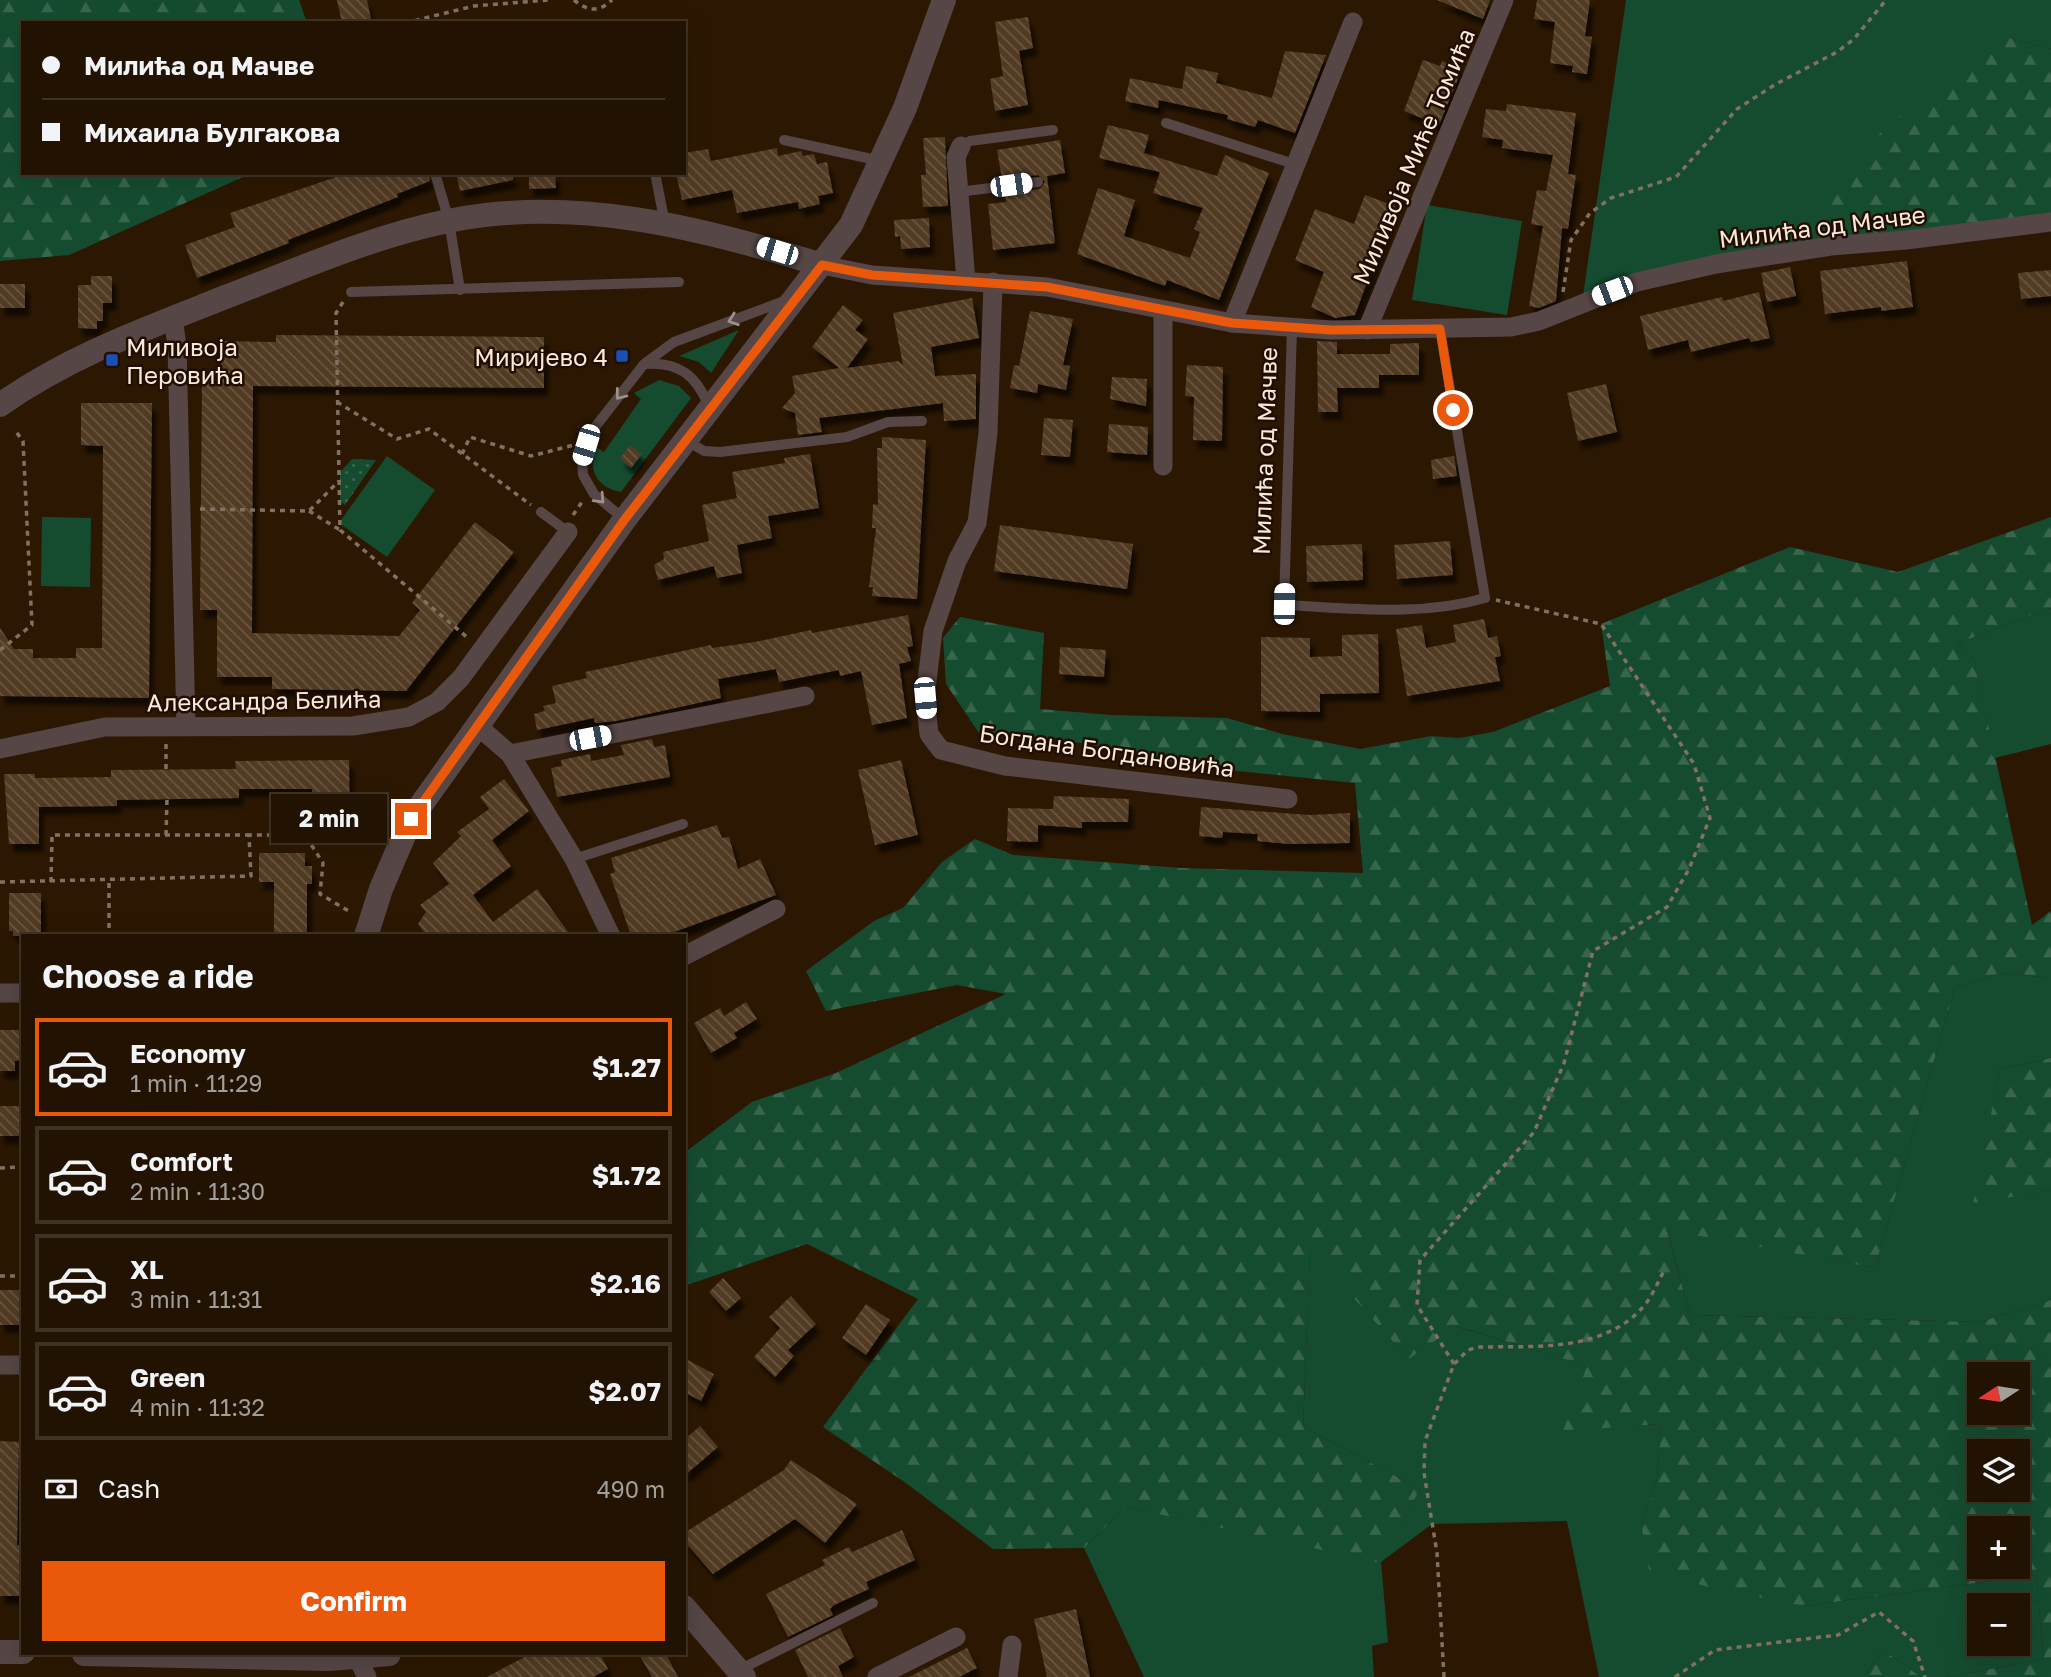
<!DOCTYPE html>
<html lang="en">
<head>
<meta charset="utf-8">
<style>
  :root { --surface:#211202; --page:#291b0c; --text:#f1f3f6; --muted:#a29e99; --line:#3e3224; --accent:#ea580c }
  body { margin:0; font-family:"Golos Text",sans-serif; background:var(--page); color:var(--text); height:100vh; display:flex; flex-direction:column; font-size:26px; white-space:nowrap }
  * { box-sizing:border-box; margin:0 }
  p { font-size:23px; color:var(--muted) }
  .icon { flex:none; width:38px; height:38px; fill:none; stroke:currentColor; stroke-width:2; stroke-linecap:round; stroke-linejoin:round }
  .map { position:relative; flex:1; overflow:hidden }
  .details { position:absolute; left:21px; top:934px; width:665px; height:721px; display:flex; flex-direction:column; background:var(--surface); border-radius:0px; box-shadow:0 7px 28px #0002,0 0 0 2px var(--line) }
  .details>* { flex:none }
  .guide { position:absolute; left:21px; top:21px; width:665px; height:154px; border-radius:0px; box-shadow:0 7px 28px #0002,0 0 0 2px var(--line); display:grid; align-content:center; height:154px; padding:0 21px; background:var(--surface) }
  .needle { width:46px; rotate:258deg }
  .fabs { position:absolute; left:1967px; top:1362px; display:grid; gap:14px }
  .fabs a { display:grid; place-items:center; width:63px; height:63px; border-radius:0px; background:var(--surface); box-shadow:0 7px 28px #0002,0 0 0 2px var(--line); font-size:35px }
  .end { position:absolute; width:32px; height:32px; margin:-16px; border:9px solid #ea580c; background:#fff; box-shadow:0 0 0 4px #fff }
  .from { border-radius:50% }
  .bubble { position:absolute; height:49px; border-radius:0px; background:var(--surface); box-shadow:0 7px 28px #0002,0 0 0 2px var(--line); font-size:23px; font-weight:700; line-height:49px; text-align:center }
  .car { position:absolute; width:21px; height:42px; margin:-21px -10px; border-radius:9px; box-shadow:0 0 5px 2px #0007; background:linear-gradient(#fff 24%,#345 0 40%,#fff 0 76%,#345 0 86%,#fff 0) }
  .guide b { display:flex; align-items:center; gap:24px; height:66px; font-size:26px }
  .guide b+b { border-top:2px solid var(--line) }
  .guide i { width:18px; height:18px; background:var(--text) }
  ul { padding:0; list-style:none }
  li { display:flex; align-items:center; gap:21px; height:98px; margin:0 14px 10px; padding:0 7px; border:4px solid var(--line); border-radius:0px }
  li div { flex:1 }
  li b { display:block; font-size:26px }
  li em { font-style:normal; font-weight:700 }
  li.active { border-color:var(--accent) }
  li>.icon { width:63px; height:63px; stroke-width:1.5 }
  h2 { padding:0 21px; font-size:32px; line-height:84px }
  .pay { display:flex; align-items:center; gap:18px; height:77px; padding:0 21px; font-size:26px }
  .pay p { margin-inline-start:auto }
  .button { display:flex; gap:14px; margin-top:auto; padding:14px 21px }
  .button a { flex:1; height:80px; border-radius:0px; background:var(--accent); color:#fff; font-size:28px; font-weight:700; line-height:80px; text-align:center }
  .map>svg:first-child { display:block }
  .green { fill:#154c30; fill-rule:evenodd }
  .forest { fill:url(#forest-firs); fill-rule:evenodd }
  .park { fill:url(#park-dots) }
  .building { fill:url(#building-back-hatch); filter:url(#shadow) }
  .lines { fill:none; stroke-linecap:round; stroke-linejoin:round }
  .path { stroke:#82715e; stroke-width:3.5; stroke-dasharray:5 5; stroke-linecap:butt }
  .service { stroke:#564646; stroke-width:10 }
  .minor { stroke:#564646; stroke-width:19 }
  .tertiary { stroke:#564646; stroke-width:24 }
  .oneway { stroke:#9e8f89 }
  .route { stroke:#ea580c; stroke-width:9 }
  .transit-dot { fill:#1a4fb4; stroke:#220e00; stroke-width:2.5 }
  .labels { text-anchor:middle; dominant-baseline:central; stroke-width:5; stroke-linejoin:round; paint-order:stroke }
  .street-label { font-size:24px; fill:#f7e9db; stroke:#220e00 }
  .poi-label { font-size:24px; fill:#f7e9db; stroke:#220e00; text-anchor:start }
</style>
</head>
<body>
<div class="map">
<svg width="2051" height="1677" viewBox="0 0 2051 1677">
  <defs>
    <pattern id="forest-firs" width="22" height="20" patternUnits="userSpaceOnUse" patternTransform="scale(1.75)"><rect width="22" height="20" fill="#154c30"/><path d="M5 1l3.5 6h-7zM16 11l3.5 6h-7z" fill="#38664d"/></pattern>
    <pattern id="park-dots" width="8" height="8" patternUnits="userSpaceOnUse" patternTransform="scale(1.75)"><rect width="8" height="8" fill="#154c30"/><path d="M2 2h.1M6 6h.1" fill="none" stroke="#38664d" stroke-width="1.8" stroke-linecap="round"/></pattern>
    <pattern id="building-back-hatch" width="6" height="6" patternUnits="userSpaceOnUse" patternTransform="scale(1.75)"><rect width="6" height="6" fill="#513a23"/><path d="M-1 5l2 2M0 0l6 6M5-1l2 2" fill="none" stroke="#6b5642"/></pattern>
    <filter id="shadow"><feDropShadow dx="4.5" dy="8" stdDeviation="2" flood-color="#0009"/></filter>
  </defs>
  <rect width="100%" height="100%" fill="#2c1802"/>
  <g class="green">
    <path d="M1626,0H2051V49L2010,38L1831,246L1582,303Z"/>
    <path d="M1427,205L1522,221L1507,315L1412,300Z"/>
    <path d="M739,330L711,373L699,362L679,356Z"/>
    <path d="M659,380L679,386L691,398L621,492C597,488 587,469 596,447L604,452L641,399L634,393Z"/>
    <path d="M387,456L435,490L387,557L339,523Z"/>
    <path d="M42,517L91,518L90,587L41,586Z"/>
    <path d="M2051,608V744L1995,758L1974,660L1958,643Z"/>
    <path d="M2000,973L2051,978V1058L2000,1069L1974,1203L2051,1190V1300L1980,1322L1690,1315L1667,1229L1875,1268L1955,987Z"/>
    <path d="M1310,1249L1409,1359L1455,1326L1588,1366L1564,1430L1661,1424L1657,1479L1641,1524L1805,1606L2036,1575L2044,1659L1947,1677H1921L1882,1649L1865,1677H1599L1567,1521L1432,1524L1381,1562L1388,1642L1372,1646L1374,1677H1144L1084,1548L1126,1507L1381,1562L1420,1489L1303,1427ZM1979,1605H2018V1643H1979Z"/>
  </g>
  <g class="forest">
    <path d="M0,0H299L307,23H23V173H252L69,255L0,261Z"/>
    <path d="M2010,38L2051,49V220L1831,246L1830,185L1884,129L1970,63Z"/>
    <path d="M2051,517V608L1958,643L1974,660L2032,925L2051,911V978L2000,973L1955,987L1875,1268L1667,1230L1690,1315L1980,1322L2051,1300V1677H1947L2044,1659L2036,1575L1805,1606L1716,1589L1649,1570L1641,1524L1657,1479L1661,1424L1563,1431L1587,1366L1456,1326L1409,1359L1310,1250L1303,1427L1420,1489L1381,1563L1126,1507L1084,1548L993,1549L906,1483L823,1427L918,1299L807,1244L684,1286V1153L752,1102L836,1073L1006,994L957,985L826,1011L806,971L874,921L903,908L942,862L975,839L1013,855L1181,868L1363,873L1355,783L1198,767L1056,738L979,733L946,684L943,638L960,617L1044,633L1040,709L1111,715L1227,718L1282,734L1360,749L1431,736L1459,738L1493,732L1610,686L1601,624L1790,547L1898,572ZM1979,1374H2018V1412H1979ZM1979,1451H2018V1489H1979ZM1979,1528H2018V1566H1979Z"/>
    <path d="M2051,1058V1190L1973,1204L2000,1069Z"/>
    <path d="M1882,1649L1921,1677H1865Z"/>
  </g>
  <path class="park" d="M352,459L376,460L345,505L340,501V472Z"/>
  <g class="building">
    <path d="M337,0H367L371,19L342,23Z"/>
    <path d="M1437,0H1490L1483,19Z"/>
    <path d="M1537,0H1590L1585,36L1592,37L1587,74L1572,72L1573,66L1550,63L1555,22L1534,19Z"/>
    <path d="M1028,17L1033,48L1019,51L1028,105L995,111L990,79L1003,76L995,22Z"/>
    <path d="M1285,51L1326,55L1295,133L1258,120L1255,127L1227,119L1228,115L1159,100L1158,108L1125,101L1130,78L1182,89L1186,66L1218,73L1216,83L1272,98Z"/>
    <path d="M1423,60L1440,66L1442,61L1462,69L1439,125L1404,111Z"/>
    <path d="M1507,104L1576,113L1568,174L1576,175L1568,229L1562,228L1556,301L1539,308L1529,306L1543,226L1531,224L1537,190L1546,191L1553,155L1502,148L1503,140L1482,137L1486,109L1506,111Z"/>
    <path d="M1108,125L1149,135L1144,153L1217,176L1225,155L1269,173L1219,300L1167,280L1165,286L1077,254L1098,188L1135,200L1124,236L1190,258L1200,232L1194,229L1203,208L1153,193L1160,172L1099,158Z"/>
    <path d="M945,137L948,206L923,207L921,175H926L923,138Z"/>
    <path d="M1060,140L1065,173L1047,176L1055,243L993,250L988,204L1006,202L1005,194L1040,189L1045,182L1038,175L1002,179L997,150Z"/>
    <path d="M777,148L778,156L801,151L803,156L814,154L817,164L827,162L833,193L818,196L820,204L799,209L798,202L737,213L732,190L682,200L676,173H684V153L708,149L711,161Z"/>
    <path d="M348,173H428L430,181L397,194L398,197L288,240L289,243L197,278L185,245L235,227L230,213Z"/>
    <path d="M456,173H513V180L460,191Z"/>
    <path d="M529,173H555L556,188L529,189Z"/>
    <path d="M1365,195L1395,206L1355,315L1335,318L1311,307L1324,272L1295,260L1315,209L1354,224Z"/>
    <path d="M929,218L930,247L901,249L900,236L895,237L894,220Z"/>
    <path d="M1907,261L1913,307L1881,311V307L1825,314L1820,271Z"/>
    <path d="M1790,267L1796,296L1767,302L1761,273Z"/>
    <path d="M2051,270V296L2021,299L2018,273Z"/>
    <path d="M91,276H112V303H103V321H97V329L78,328V285H91Z"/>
    <rect x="0" y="284" width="25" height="24"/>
    <path d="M1759,292L1770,338L1751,342L1749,338L1691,352L1688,340L1648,350L1640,316L1722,297L1723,301Z"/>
    <path d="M972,298L979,338L931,347L935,376L976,374V419L944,421L943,403L819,418L822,432L798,435L795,413L782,408L795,393L792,376L839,368L812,347L843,305L863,320L855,330L868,339L847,368L898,361L903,365L893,313Z"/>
    <path d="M1030,311L1073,319L1063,365L1070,366L1066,390L1038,384L1037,393L1010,388L1014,365L1019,366Z"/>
    <path d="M276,335L544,337V388L253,386L252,633L399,636L420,610L412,603L475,522L514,552L406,691L272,689V677H217V610H200L202,381H221V341L276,342Z"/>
    <path d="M1317,341L1337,342V354H1390V344L1419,343V375H1379V388H1337L1338,412H1318Z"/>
    <path d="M1187,365L1223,367L1222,441L1193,440L1194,397L1185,396Z"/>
    <path d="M1112,377L1147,379L1146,406L1110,399Z"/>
    <path d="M1606,384L1617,432L1578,441L1567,393Z"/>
    <path d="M81,403H152L149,698L0,696V628L14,649H33V658H76V648H102L103,446L81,445Z"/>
    <path d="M1044,418L1073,420L1070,457L1041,455Z"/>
    <path d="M1109,424L1148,427L1147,455L1107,452Z"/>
    <path d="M882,437L926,440L917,599L872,596L873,587H869L876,528H872L873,504L878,505L877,448H882Z"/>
    <path d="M630,445L642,454L631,468L620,459Z"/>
    <path d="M810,454L819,508L768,516L772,538L737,545L742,573L717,578L714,566L658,580L654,565L664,559L663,552L709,541L702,505L737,498L732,472L785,463L784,458Z"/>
    <path d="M1454,456L1457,476L1433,479L1431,460Z"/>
    <path d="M1000,525L1133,544L1127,589L994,571Z"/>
    <path d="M1450,541L1453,575L1397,579L1394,545Z"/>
    <path d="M1362,544L1363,580L1307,582L1306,546Z"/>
    <path d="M908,615L913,646L907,647L911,661L899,664L907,718L872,725L861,671L840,676L839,670L779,682L776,669L718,679L721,698L616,721L595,723L594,718L537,730L534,714L545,711L543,706L556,703L552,686L587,678L585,672L711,645L712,648L755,642L811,630L812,633Z"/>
    <path d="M1484,619L1488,638L1497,636L1501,656L1495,657L1500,681L1407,696L1396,629L1422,625L1426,648L1456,642L1453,625Z"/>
    <path d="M1378,634L1379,693L1320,694V712L1261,711V637L1310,638V657L1342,656V635Z"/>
    <path d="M1060,647L1106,650L1104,677L1059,674Z"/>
    <path d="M652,739L654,747L665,745L670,777L557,797L551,768L562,766L561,760L590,754L591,761L624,755L621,745Z"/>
    <path d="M349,760L350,827H312V789H239V798L117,800V806L39,807V844H9L4,774H35V778L111,777V770L236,769L235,761Z"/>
    <path d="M901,760L918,835L875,845L858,770Z"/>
    <path d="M504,779L529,811L492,840L511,866L473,895L493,922L537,889L571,936H427L418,924L426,912L420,905L449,884L433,863L461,836L457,832L489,809L480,797Z"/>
    <path d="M1054,796L1129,799L1128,822H1082V828L1038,825V842L1007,841L1008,808L1053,809Z"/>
    <path d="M1201,807L1310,815L1350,813V843L1289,844L1257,841L1258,834L1223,832L1222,838L1199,836Z"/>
    <path d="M717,825L722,838L729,837L738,869L760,859L776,895L663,936H631L610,874L615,872L611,858Z"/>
    <path d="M259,853H305V866H312V884H307V936H274V882H259Z"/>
    <path d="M9,893H41V936H13V931H9Z"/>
    <path d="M746,1002L757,1019L734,1033L737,1038L711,1053L694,1023L720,1008L724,1016Z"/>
    <path d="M0,1030H23V1060L15,1061V1071H0Z"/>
    <rect x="0" y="1106" width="19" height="30"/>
    <path d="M723,1278L741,1298L726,1311L709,1292Z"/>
    <rect x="0" y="1290" width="23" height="35"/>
    <path d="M791,1296L816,1324L788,1350L794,1356L775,1377L754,1357L780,1328L769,1317Z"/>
    <path d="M866,1304L890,1320L866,1355L842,1338Z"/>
    <path d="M684,1358L714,1374L701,1401L684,1392Z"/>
    <path d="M700,1426L718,1447L684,1476V1440Z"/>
    <path d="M0,1441L19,1442L17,1545H23V1596H0Z"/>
    <path d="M791,1460L857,1504L825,1543L795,1519L713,1574L684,1541V1533L784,1470Z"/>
    <path d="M902,1530L915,1560L866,1582L869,1589L834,1605L830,1609L833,1615L788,1637L766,1594L825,1565L822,1560L849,1547L852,1552Z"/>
    <path d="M1076,1609L1090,1677H1047L1034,1619Z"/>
    <path d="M840,1628L854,1657L838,1666L843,1677H808L795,1650Z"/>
    <path d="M967,1648L977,1668L959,1677H909Z"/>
    <path d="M530,1654H600L608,1669L593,1677H487Z"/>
    <path d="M639,1654H666L678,1677H652Z"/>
  </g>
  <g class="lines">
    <g class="path">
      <path d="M574,0C588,11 598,13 612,0"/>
      <path d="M405,23L474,6L548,0"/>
      <path d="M1563,292L1571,240L1590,213L1611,198L1676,177L1737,109L1776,84L1837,52L1854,39L1886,0"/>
      <path d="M343,302L336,313L340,530L468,638"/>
      <path d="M337,402L397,439L429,429L531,505"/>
      <path d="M462,454L470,437L531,456L574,445"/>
      <path d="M200,509L309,511L339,481"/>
      <path d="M309,511L340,530"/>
      <path d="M573,515L582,502"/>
      <path d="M0,650L32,625L23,441L14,429"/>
      <path d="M166,744V769"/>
      <path d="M166,835L167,799"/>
      <path d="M0,882L251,876L249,835H305L323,863L320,894L352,913"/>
      <path d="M51,882L52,835H249"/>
      <path d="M109,928V881"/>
      <path d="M23,1065V1114"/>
      <path d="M0,1168L23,1167"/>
      <path d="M0,1276H23"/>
      <path d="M1454,1364L1417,1305L1420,1260L1534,1132L1564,1063L1593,951L1667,907L1689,869L1710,818L1694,764L1601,624L1496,600"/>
      <path d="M1444,1677L1437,1553L1424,1473L1425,1441L1454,1364L1468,1350L1478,1347C1535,1346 1608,1353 1647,1302C1654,1292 1659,1280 1665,1269"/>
      <path d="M1675,1677L1715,1650L1838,1635L1879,1612L1913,1641L1925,1677"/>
    </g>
    <g class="service">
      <path d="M1166,123L1294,164"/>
      <path d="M784,140L881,161"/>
      <path d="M961,146L970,141L1053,130"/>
      <path d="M435,173L449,221L460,290"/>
      <path d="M655,173L665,224"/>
      <path d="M958,192L1038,182"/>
      <path d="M351,292L679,282"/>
      <path d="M1292,327L1284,605C1351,608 1420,617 1485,598L1440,329"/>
      <path d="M645,364C679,361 697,376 709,407"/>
      <path d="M687,441L704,451L720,452L847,437L888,422L922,421"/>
      <path d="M541,512L568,532"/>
      <path d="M624,519L594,494L583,475L582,460L596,426L644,364L674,342L787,300"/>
      <path d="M574,859L683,824"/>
      <path d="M739,1670L873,1603"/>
    </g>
    <g class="minor">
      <path d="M961,146L956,157L966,281"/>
      <path d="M822,265L872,275L1047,287L1232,323L1331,330L1511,327L1539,321L1637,282L1716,264L1831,246L1906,240L2051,222"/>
      <path d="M993,282L988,433L977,523L957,561L933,631L925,698L929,734L941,750L1005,766L1288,799"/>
      <path d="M173,319L177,345L186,726"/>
      <path d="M1232,323L1353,22"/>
      <path d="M1367,330L1504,0"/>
      <path d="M1163,466V311"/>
      <path d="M479,727L510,754L574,859L611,936"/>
      <path d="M0,749L105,727L353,726L409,717L437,702L461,678L568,532"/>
      <path d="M510,754L805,696"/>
      <path d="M684,956L776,909"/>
      <path d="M0,993H23"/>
      <path d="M0,1365H23"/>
      <path d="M357,1657L367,1677"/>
      <path d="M877,1677L956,1637"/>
      <path d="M1008,1677L1012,1645"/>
    </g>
    <g class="tertiary">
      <path d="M0,405C69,356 145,329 223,298C297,270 370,237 448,221C574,195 702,228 822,265"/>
      <path d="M366,936L381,889L411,819L625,519L851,225L905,108L944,0"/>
      <path d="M684,1607L744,1677"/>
      <path d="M0,1652H23"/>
      <path d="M84,1654L329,1659L389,1654"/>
    </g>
  </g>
  <defs><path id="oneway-chevron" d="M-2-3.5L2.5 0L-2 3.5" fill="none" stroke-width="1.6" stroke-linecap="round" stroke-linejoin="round" transform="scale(1.75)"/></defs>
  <g class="oneway">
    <use href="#oneway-chevron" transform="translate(733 320) rotate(160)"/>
    <use href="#oneway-chevron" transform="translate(620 395) rotate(128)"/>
    <use href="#oneway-chevron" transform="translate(600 499) rotate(47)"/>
  </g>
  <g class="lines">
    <path class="route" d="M411,819L625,519L822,265L872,275L1047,287L1232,323L1331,330L1440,329L1453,410"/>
  </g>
  <g class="transit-dot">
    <rect x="615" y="349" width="14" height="14" rx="3.5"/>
    <rect x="105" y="353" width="14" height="14" rx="3.5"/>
  </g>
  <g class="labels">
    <g class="street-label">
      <text transform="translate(1413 156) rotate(-67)">Миливоја Миће Томића</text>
      <text transform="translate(1822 226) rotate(-7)">Милића од Мачве</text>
      <text transform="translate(1264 451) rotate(-88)">Милића од Мачве</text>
      <text transform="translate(264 700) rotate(-1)">Александра Белића</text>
      <text transform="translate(1107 750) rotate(8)">Богдана Богдановића</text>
    </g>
    <g class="poi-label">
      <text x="126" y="346">Миливоја<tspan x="126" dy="28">Перовића</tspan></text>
      <text x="608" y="356" text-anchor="end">Миријево 4</text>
    </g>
  </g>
</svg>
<div class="fabs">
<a><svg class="needle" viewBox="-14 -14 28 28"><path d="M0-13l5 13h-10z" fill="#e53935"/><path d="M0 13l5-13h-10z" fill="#a29e99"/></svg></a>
<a><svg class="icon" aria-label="layers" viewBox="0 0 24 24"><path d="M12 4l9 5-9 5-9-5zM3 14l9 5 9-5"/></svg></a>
<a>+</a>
<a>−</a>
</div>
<i class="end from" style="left:1453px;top:410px"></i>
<i class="end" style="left:411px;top:819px"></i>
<div class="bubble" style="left:271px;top:794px;width:116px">2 min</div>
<i class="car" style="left:1011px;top:185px;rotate:82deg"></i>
<i class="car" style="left:777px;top:251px;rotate:287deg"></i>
<i class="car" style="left:1612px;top:291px;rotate:249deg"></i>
<i class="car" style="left:586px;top:445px;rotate:197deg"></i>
<i class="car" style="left:1284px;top:604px;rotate:1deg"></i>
<i class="car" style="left:925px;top:698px;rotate:175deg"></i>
<i class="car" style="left:590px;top:738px;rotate:79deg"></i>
<div class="guide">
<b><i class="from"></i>Милића од Мачве</b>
<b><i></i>Михаила Булгакова</b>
</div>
<section class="details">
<h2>Choose a ride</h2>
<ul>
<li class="active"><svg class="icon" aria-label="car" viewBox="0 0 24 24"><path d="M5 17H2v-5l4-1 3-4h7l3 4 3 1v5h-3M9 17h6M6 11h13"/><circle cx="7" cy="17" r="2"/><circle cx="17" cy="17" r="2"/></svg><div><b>Economy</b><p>1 min · 11:29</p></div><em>$1.27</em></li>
<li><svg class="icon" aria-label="car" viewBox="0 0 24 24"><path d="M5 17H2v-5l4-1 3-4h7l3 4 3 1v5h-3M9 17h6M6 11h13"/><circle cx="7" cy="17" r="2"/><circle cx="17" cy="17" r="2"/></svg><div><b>Comfort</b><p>2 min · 11:30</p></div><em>$1.72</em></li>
<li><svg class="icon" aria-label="car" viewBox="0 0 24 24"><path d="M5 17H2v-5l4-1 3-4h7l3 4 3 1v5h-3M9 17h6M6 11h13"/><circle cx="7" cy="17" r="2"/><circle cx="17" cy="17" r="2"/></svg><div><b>XL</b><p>3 min · 11:31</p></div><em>$2.16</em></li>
<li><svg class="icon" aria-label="car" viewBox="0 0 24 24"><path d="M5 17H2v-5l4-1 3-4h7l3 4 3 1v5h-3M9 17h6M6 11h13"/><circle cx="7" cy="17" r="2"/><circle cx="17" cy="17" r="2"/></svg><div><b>Green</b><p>4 min · 11:32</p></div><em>$2.07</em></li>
</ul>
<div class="pay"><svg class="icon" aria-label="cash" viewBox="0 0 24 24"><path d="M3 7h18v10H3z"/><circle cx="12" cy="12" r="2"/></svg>Cash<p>490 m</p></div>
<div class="button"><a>Confirm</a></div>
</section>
</div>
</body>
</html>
